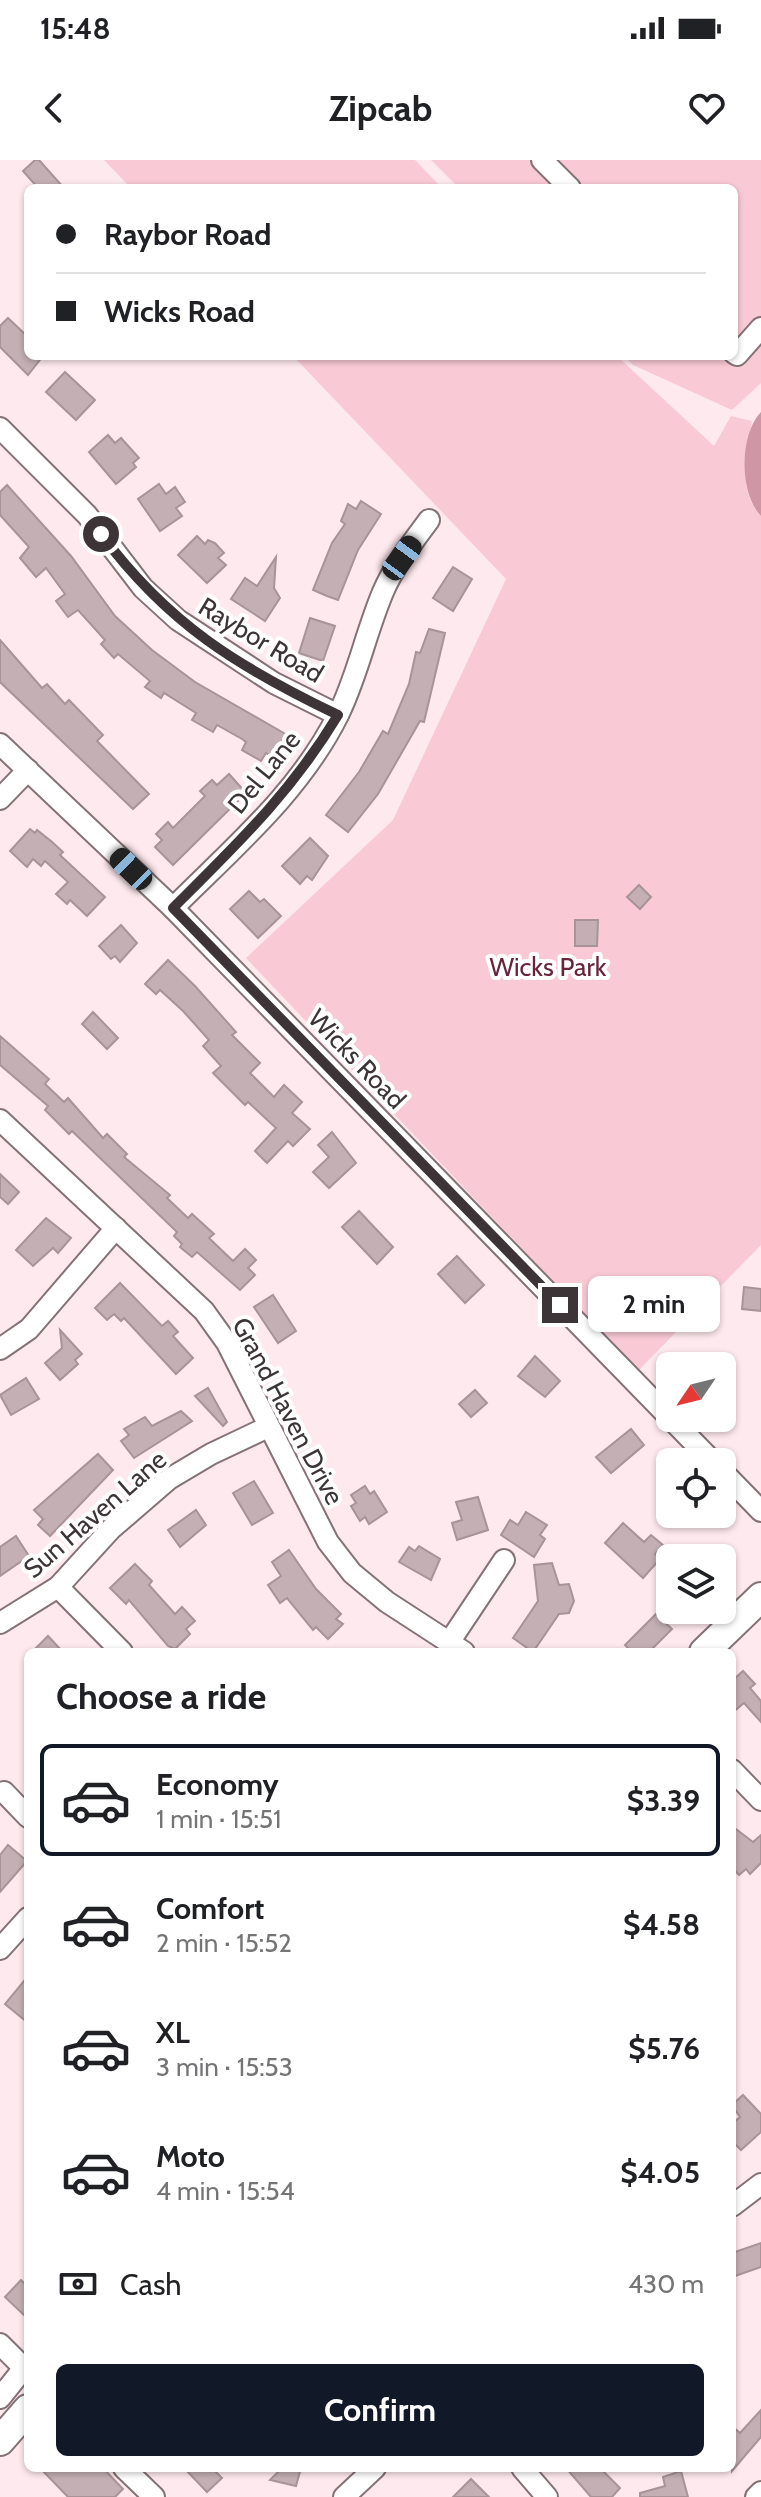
<!DOCTYPE html>
<html lang="en">
<head>
<meta charset="utf-8">
<style>
  :root { --surface:#fff; --page:#f2f2f2; --text:#202124; --muted:#757577; --line:#e0e0e0; --accent:#111827 }
  body { margin:0; font-family:Cabin,sans-serif; background:var(--page); color:var(--text); height:100vh; display:flex; flex-direction:column; font-size:30px; white-space:nowrap }
  * { box-sizing:border-box; margin:0 }
  p { font-size:26px; color:var(--muted) }
  .icon { flex:none; width:44px; height:44px; fill:none; stroke:currentColor; stroke-width:2; stroke-linecap:round; stroke-linejoin:round }
  .map { position:relative; flex:1; overflow:hidden }
  .panel { position:absolute; left:24px; top:1488px; width:712px; height:824px; display:flex; flex-direction:column; background:var(--surface); border-radius:12px; box-shadow:0 2px 6px #0004 }
  .panel>* { flex:none }
  .hud { position:absolute; left:24px; top:24px; width:714px; height:176px; border-radius:12px; box-shadow:0 2px 6px #0004; display:grid; align-content:center; height:176px; padding:0 32px; background:var(--surface) }
  .needle { width:52px; rotate:235deg }
  .buttons { position:absolute; left:656px; top:1192px; display:grid; gap:16px }
  .buttons a { display:grid; place-items:center; width:80px; height:80px; border-radius:12px; background:var(--surface); box-shadow:0 2px 6px #0004; font-size:40px }
  .end { position:absolute; width:36px; height:36px; margin:-18px; border:10px solid #3c3436; background:#fff; box-shadow:0 0 0 4px #fff }
  .from { border-radius:50% }
  .bubble { position:absolute; height:56px; border-radius:12px; background:var(--surface); box-shadow:0 2px 6px #0004; font-size:26px; font-weight:700; line-height:56px; text-align:center }
  .car { position:absolute; width:24px; height:48px; margin:-24px -12px; border-radius:10px; box-shadow:0 0 6px 2px #0007; background:linear-gradient(#222 24%,#8ab4d8 0 40%,#222 0 76%,#8ab4d8 0 86%,#222 0) }
  .hud b { display:flex; align-items:center; gap:28px; height:76px; font-size:30px }
  .hud b+b { border-top:2px solid var(--line) }
  .hud i { width:20px; height:20px; background:var(--text) }
  ul { padding:0; list-style:none }
  li { display:flex; align-items:center; gap:24px; height:112px; margin:0 16px 12px; padding:0 16px; border:4px solid transparent; border-radius:12px }
  li div { flex:1 }
  li b { display:block; font-size:30px }
  li em { font-style:normal; font-weight:700 }
  li.on { border-color:var(--accent) }
  li>.icon { width:72px; height:72px; stroke-width:1.5 }
  h2 { padding:0 32px; font-size:36px; line-height:96px }
  .pay { display:flex; align-items:center; gap:20px; height:88px; padding:0 32px; font-size:30px }
  .pay p { margin-inline-start:auto }
  .button { display:flex; gap:16px; margin-top:auto; padding:16px 32px }
  .button a { flex:1; height:92px; border-radius:12px; background:var(--accent); color:#fff; font-size:32px; font-weight:700; line-height:92px; text-align:center }
  .status { display:flex; justify-content:space-between; align-items:center; height:56px; padding:0 40px; background:var(--surface); direction:ltr }
  .status svg { height:22px; fill:currentColor }
  header { display:flex; justify-content:space-between; align-items:center; height:104px; padding:0 32px; background:var(--surface); font-size:36px; font-weight:700 }
  .map>svg:first-child { display:block }
  .green { fill:#f9cad6 }
  .forest { fill:#cf97a5 }
  .building { fill:#c3afb4; stroke:#a79398; stroke-width:2 }
  .lines { fill:none; stroke-linecap:round; stroke-linejoin:round }
  .minor-casing { stroke:#847276; stroke-width:24 }
  .secondary-casing { stroke:#847276; stroke-width:32 }
  .minor { stroke:#fff; stroke-width:20 }
  .secondary { stroke:#fff; stroke-width:28 }
  .route { stroke:#3c3436; stroke-width:10 }
  .labels { text-anchor:middle; dominant-baseline:central; stroke-width:8; stroke-linejoin:round; paint-order:stroke }
  .street-label { font-size:26px; fill:#3c3436; stroke:#fff }
  .park-label { font-size:26px; fill:#68243c; stroke:#fff }
</style>
</head>
<body>
<div class="status"><b>15:48</b><svg viewBox="0 0 49 12"><path d="M0 12V9h3v3zM5 12V6h3v6zM10 12V3h3v9zM15 12V0h3v12zM26 1h20v11H26zM47 4h2v5h-2z"/></svg></div>
<header><svg class="icon" aria-label="back" viewBox="0 0 24 24"><path d="M15 5l-7 7 7 7"/></svg>Zipcab<svg class="icon" aria-label="heart" viewBox="0 0 24 24"><path d="M12 20l-8-8c-3-5 5-10 8-4 3-6 11-1 8 4z"/></svg></header>
<div class="map">
<svg width="761" height="2337" viewBox="0 0 761 2337">
  <rect width="100%" height="100%" fill="#fee9ee"/>
  <g class="green">
    <path d="M104,0H415L442,28H131Z"/>
    <path d="M431,0H761V223L732,250L633,205L624,196H734V28H459Z"/>
    <path d="M293,196H617L714,286L731,256L752,261C747,291 737,332 761,356V1085L638,1211L246,798L393,660L506,419Z"/>
  </g>
  <path class="forest" d="M761,252V356C739,334 739,274 761,252Z"/>
  <g class="building">
    <path d="M35,0H39L64,28H38L23,11Z"/>
    <path d="M8,158L28,177V196H43L28,215L0,187V166Z"/>
    <path d="M65,212L95,240L76,260L46,232Z"/>
    <path d="M108,275L115,283L121,278L139,298L133,303L136,307L116,324L89,292Z"/>
    <path d="M159,324L166,334L175,327L185,342L176,348L182,356L160,371L138,339Z"/>
    <path d="M7,325L71,396L115,456L152,490L195,522L289,576L276,599L266,593L261,601L242,590L246,582L242,579L217,565L213,572L192,560L196,553L164,533L161,538L145,527L150,521L118,494L114,498L101,484L105,480L78,450L68,457L56,441L65,434L46,408L36,417L20,398L29,387L0,355V332Z"/>
    <path d="M361,341L381,354L358,390L338,440L327,436L313,430L332,383L345,364L341,361L348,344L356,349Z"/>
    <path d="M197,376L205,384L208,380L215,383L224,393L218,398L226,405L207,423L178,395Z"/>
    <path d="M276,397L274,428L280,438L265,461L231,439L245,418L257,426Z"/>
    <path d="M453,407L472,419L453,451L433,438Z"/>
    <path d="M310,458L335,466L323,501L299,493Z"/>
    <path d="M429,469L445,473L424,562L420,561L378,634L348,672L326,655L359,612L383,571L388,574L409,524L416,492L420,493Z"/>
    <path d="M0,480L42,528L47,524L65,544L69,540L103,575L97,581L149,634L133,649L0,522Z"/>
    <path d="M229,614L246,633L173,705L155,687L162,680L156,674L168,662L173,668L205,636L200,631L212,620L217,625Z"/>
    <path d="M30,669L35,673L37,670L51,681L63,692L60,695L105,737L87,756L70,740L67,744L56,734L68,722L45,701L41,706L33,699L27,707L10,691Z"/>
    <path d="M310,678L328,696L312,720L307,716L300,724L282,706Z"/>
    <path d="M639,725L651,737L640,749L627,737Z"/>
    <path d="M249,731L260,742L264,739L281,756L258,778L230,749Z"/>
    <path d="M575,760H598L597,786H575Z"/>
    <path d="M121,765L137,783L120,802L115,796L111,799L99,786Z"/>
    <path d="M168,800L195,826L236,872L232,875L260,903L250,913L274,937L284,925L302,942L292,953L310,969L293,986L288,981L267,1003L255,991L276,968L248,942L245,945L213,913L221,906L203,886L209,880L183,851L160,830L156,834L145,824Z"/>
    <path d="M93,852L118,878L107,889L82,864Z"/>
    <path d="M0,876L49,919L45,924L64,942L68,938L103,978L107,974L127,994L124,997L170,1035L167,1038L188,1058L192,1054L214,1074L209,1078L233,1101L245,1089L256,1100L248,1108L255,1115L240,1130L197,1092L192,1097L180,1087L182,1084L174,1076L177,1072L72,971L69,974L45,950L48,946L0,905Z"/>
    <path d="M332,972L356,1003L329,1028L313,1012L329,997L318,985Z"/>
    <path d="M0,1014L19,1032L8,1044L0,1037Z"/>
    <path d="M359,1051L393,1087L377,1104L342,1067Z"/>
    <path d="M46,1058L71,1078L58,1093L53,1088L33,1106L16,1090Z"/>
    <path d="M457,1096L484,1125L465,1143L438,1114Z"/>
    <path d="M120,1123L162,1166L168,1161L178,1172L173,1176L193,1198L176,1214L124,1158L121,1161L114,1154L107,1160L95,1148Z"/>
    <path d="M744,1127L761,1129V1151L742,1149Z"/>
    <path d="M273,1135L296,1171L278,1183L254,1147Z"/>
    <path d="M60,1170L82,1194L75,1200L78,1204L60,1220L45,1203L62,1188Z"/>
    <path d="M535,1196L560,1221L545,1237L518,1216Z"/>
    <path d="M26,1218L39,1239L11,1255L0,1235Z"/>
    <path d="M208,1228L227,1262L223,1266L195,1236Z"/>
    <path d="M475,1230L487,1243L471,1257L459,1244Z"/>
    <path d="M181,1251L192,1261L134,1298L121,1281L129,1275L124,1269L145,1257L152,1266Z"/>
    <path d="M631,1269L644,1285L611,1313L596,1297Z"/>
    <path d="M98,1294L113,1310L50,1376L38,1365L43,1359L34,1350Z"/>
    <path d="M254,1321L273,1353L252,1365L233,1333Z"/>
    <path d="M365,1326L370,1334L374,1331L387,1352L369,1364L365,1357L360,1361L351,1346L356,1343L351,1335Z"/>
    <path d="M478,1337L488,1370L457,1380L452,1363L462,1360L456,1342Z"/>
    <path d="M196,1350L206,1365L180,1387L168,1370Z"/>
    <path d="M526,1352L547,1365L540,1375L545,1379L534,1397L501,1375L510,1360L518,1365Z"/>
    <path d="M623,1363L644,1382L651,1375L663,1385L655,1394L660,1399L643,1418L605,1383Z"/>
    <path d="M16,1376L29,1396L0,1416V1387Z"/>
    <path d="M419,1386L440,1399L431,1420L399,1402L409,1387L415,1391Z"/>
    <path d="M289,1390L316,1429L341,1454L336,1459L343,1464L328,1479L316,1467L313,1470L287,1438L280,1443L268,1425L281,1416L272,1402Z"/>
    <path d="M552,1403L559,1425L569,1424L574,1441L569,1453L559,1454L533,1492L513,1478L538,1441L534,1405Z"/>
    <path d="M135,1404L152,1421L149,1425L175,1454L182,1447L195,1461L186,1469L190,1474L175,1489L168,1486L129,1440L126,1444L110,1428Z"/>
    <path d="M656,1454L672,1469L649,1492H632L625,1485Z"/>
    <path d="M48,1476L63,1492H32Z"/>
    <path d="M743,1511L755,1524L750,1528L761,1541V1562L744,1543L732,1553V1521Z"/>
    <path d="M732,1666L753,1682L761,1675V1703L750,1714L746,1709L739,1715L732,1707Z"/>
    <path d="M8,1685L27,1701L0,1732V1695Z"/>
    <path d="M28,1816V1863L5,1844Z"/>
    <path d="M743,1935L761,1954V1972L741,1990L732,1981V1964L740,1957L732,1945Z"/>
    <path d="M761,2083V2107L732,2117V2093Z"/>
    <path d="M21,2120L28,2127V2159L5,2137Z"/>
    <path d="M761,2250V2277L732,2311V2266L740,2273Z"/>
    <path d="M40,2308H103L123,2329L115,2337H68Z"/>
    <path d="M184,2308H212L222,2318L207,2332Z"/>
    <path d="M282,2308H301L296,2326L270,2320Z"/>
    <path d="M566,2308H600L620,2328L612,2337H591Z"/>
    <path d="M681,2311L688,2337H640V2333L665,2326L663,2317Z"/>
    <path d="M471,2319L489,2337H453Z"/>
  </g>
  <g class="lines">
    <defs>
      <g id="minor">
        <path d="M542,0L570,28"/>
        <path d="M734,193L737,195L761,168"/>
        <path d="M0,268L87,355L143,428L178,460L274,523L338,555"/>
        <path d="M0,584L173,748L713,1302"/>
        <path d="M0,639L28,610"/>
        <path d="M173,748C233,688 301,631 339,553C358,514 366,472 383,432C394,406 412,383 429,360"/>
        <path d="M0,960L204,1151L227,1183L328,1382L352,1413L387,1442L464,1492"/>
        <path d="M0,1189L29,1169L116,1068"/>
        <path d="M722,1311L761,1351"/>
        <path d="M58,1427L122,1492"/>
        <path d="M0,1463L58,1427L111,1369L169,1319L211,1294L268,1267"/>
        <path d="M450,1481L504,1400"/>
        <path d="M732,1610L761,1640"/>
        <path d="M4,1632L28,1657"/>
        <path d="M0,1789L28,1758"/>
        <path d="M732,2046L761,2024"/>
        <path d="M0,2184L28,2212"/>
        <path d="M0,2238L28,2203"/>
        <path d="M124,2308L154,2337"/>
        <path d="M522,2308L547,2337"/>
        <path d="M344,2337L375,2308"/>
        <path d="M756,2337L761,2332"/>
      </g>
      <g id="secondary">
        <path d="M704,1492L761,1437"/>
        <path d="M0,2281L28,2249"/>
      </g>
    </defs>
    <use href="#minor" class="minor-casing"/>
    <use href="#secondary" class="secondary-casing"/>
    <use href="#minor" class="minor"/>
    <use href="#secondary" class="secondary"/>
  </g>
  <g class="lines">
    <path class="route" d="M101,374C168,464 238,507 338,555C291,633 237,684 173,748L560,1145"/>
  </g>
  <g class="labels">
    <g class="street-label">
      <text transform="translate(261 480) rotate(31)">Raybor Road</text>
      <text transform="translate(264 612) rotate(-51)">Del Lane</text>
      <text transform="translate(357 899) rotate(46)">Wicks Road</text>
      <text transform="translate(288 1251) rotate(62)">Grand Haven Drive</text>
      <text transform="translate(95 1354) rotate(-41)">Sun Haven Lane</text>
    </g>
    <g class="park-label">
      <text x="548" y="807">Wicks Park</text>
    </g>
  </g>
</svg>
<div class="buttons">
<a><svg class="needle" viewBox="-14 -14 28 28"><path d="M0-13l5 13h-10z" fill="#e53935"/><path d="M0 13l5-13h-10z" fill="#757577"/></svg></a>
<a><svg class="icon" aria-label="locate" viewBox="0 0 24 24"><circle cx="12" cy="12" r="6"/><path d="M12 2v4M12 18v4M2 12h4M18 12h4"/></svg></a>
<a><svg class="icon" aria-label="layers" viewBox="0 0 24 24"><path d="M12 4l9 5-9 5-9-5zM3 14l9 5 9-5"/></svg></a>
</div>
<i class="end from" style="left:101px;top:374px"></i>
<i class="end" style="left:560px;top:1145px"></i>
<div class="bubble" style="left:588px;top:1116px;width:132px">2 min</div>
<i class="car" style="left:402px;top:398px;rotate:36deg"></i>
<i class="car" style="left:131px;top:709px;rotate:314deg"></i>
<div class="hud">
<b><i class="from"></i>Raybor Road</b>
<b><i></i>Wicks Road</b>
</div>
<section class="panel">
<h2>Choose a ride</h2>
<ul>
<li class="on"><svg class="icon" aria-label="car" viewBox="0 0 24 24"><path d="M5 17H2v-5l4-1 3-4h7l3 4 3 1v5h-3M9 17h6M6 11h13"/><circle cx="7" cy="17" r="2"/><circle cx="17" cy="17" r="2"/></svg><div><b>Economy</b><p>1 min · 15:51</p></div><em>$3.39</em></li>
<li><svg class="icon" aria-label="car" viewBox="0 0 24 24"><path d="M5 17H2v-5l4-1 3-4h7l3 4 3 1v5h-3M9 17h6M6 11h13"/><circle cx="7" cy="17" r="2"/><circle cx="17" cy="17" r="2"/></svg><div><b>Comfort</b><p>2 min · 15:52</p></div><em>$4.58</em></li>
<li><svg class="icon" aria-label="car" viewBox="0 0 24 24"><path d="M5 17H2v-5l4-1 3-4h7l3 4 3 1v5h-3M9 17h6M6 11h13"/><circle cx="7" cy="17" r="2"/><circle cx="17" cy="17" r="2"/></svg><div><b>XL</b><p>3 min · 15:53</p></div><em>$5.76</em></li>
<li><svg class="icon" aria-label="car" viewBox="0 0 24 24"><path d="M5 17H2v-5l4-1 3-4h7l3 4 3 1v5h-3M9 17h6M6 11h13"/><circle cx="7" cy="17" r="2"/><circle cx="17" cy="17" r="2"/></svg><div><b>Moto</b><p>4 min · 15:54</p></div><em>$4.05</em></li>
</ul>
<div class="pay"><svg class="icon" aria-label="cash" viewBox="0 0 24 24"><path d="M3 7h18v10H3z"/><circle cx="12" cy="12" r="2"/></svg>Cash<p>430 m</p></div>
<div class="button"><a>Confirm</a></div>
</section>
</div>
</body>
</html>
